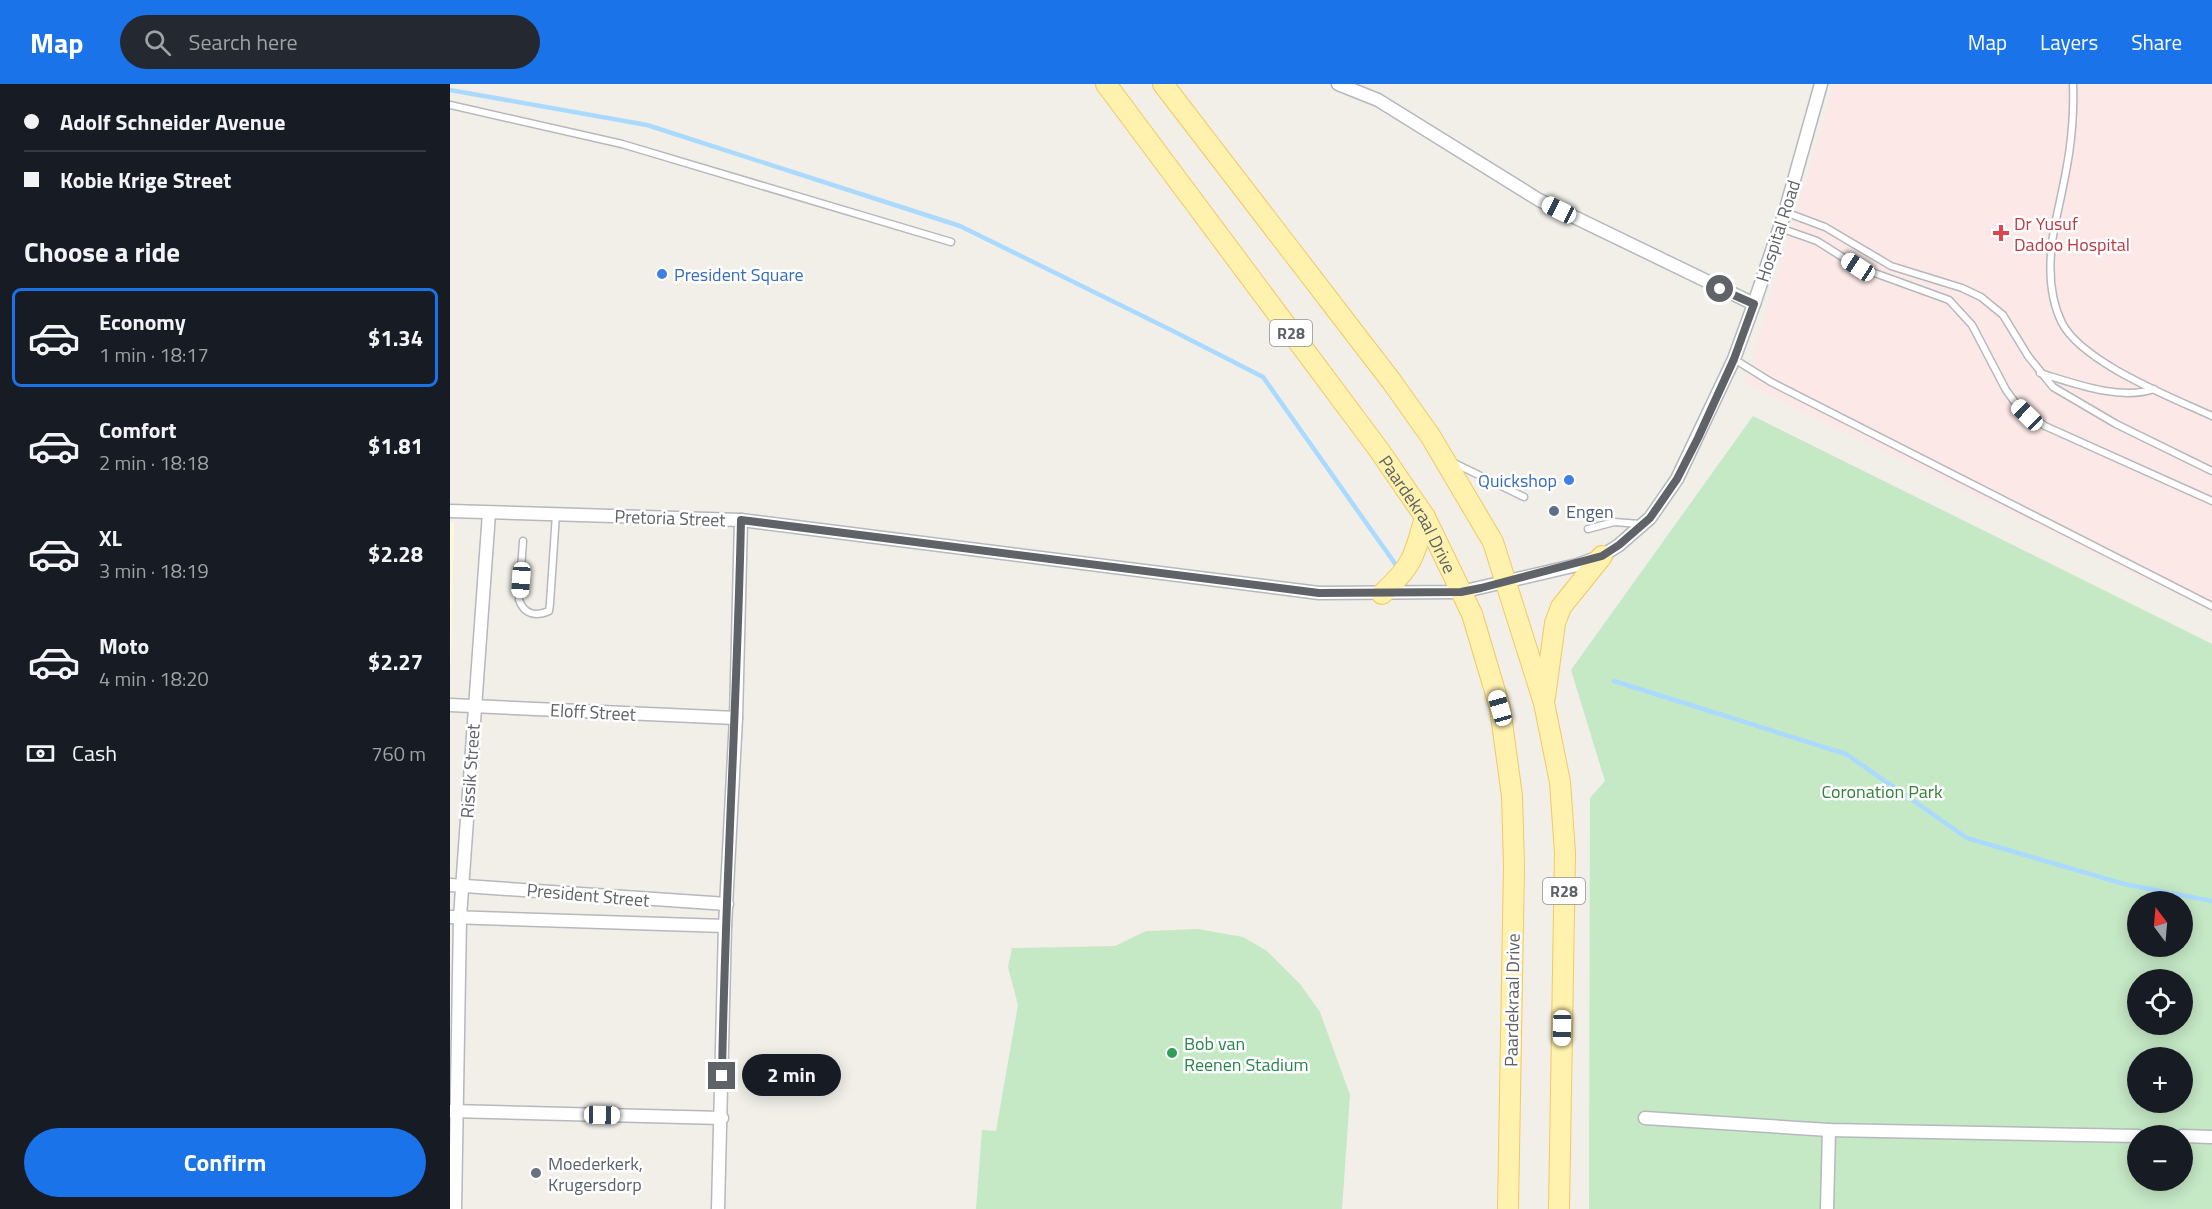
<!DOCTYPE html>
<html lang="en">
<head>
<meta charset="utf-8">
<style>
  :root { --surface:#171b24; --page:#242831; --text:#f1f3f6; --muted:#9ea1a6; --line:#363941; --accent:#1a73e8 }
  body { margin:0; font-family:"Titillium Web",sans-serif; background:var(--page); color:var(--text); height:100vh; display:flex; flex-direction:column; font-size:22px; white-space:nowrap }
  * { box-sizing:border-box; margin:0 }
  p { font-size:20px; color:var(--muted) }
  .icon { flex:none; width:33px; height:33px; fill:none; stroke:currentColor; stroke-width:2; stroke-linecap:round; stroke-linejoin:round }
  .map { position:relative; flex:1; overflow:hidden }
  .details { display:flex; flex-direction:column; background:var(--surface); width:450px }
  .details>* { flex:none }
  .hud { display:grid; align-content:center; height:132px; padding:0 24px; background:var(--surface) }
  .needle { width:39px; rotate:344deg }
  .buttons { position:absolute; left:1677px; top:807px; display:grid; gap:12px }
  .buttons a { display:grid; place-items:center; width:66px; height:66px; border-radius:50%; background:var(--surface); box-shadow:0 3px 15px #0003; font-size:30px }
  .end { position:absolute; width:27px; height:27px; margin:-14px; border:8px solid #5f6368; background:#fff; box-shadow:0 0 0 3px #fff }
  .from { border-radius:50% }
  .bubble { position:absolute; height:42px; border-radius:21px; background:var(--surface); box-shadow:0 3px 15px #0003; font-size:20px; font-weight:700; line-height:42px; text-align:center }
  .car { position:absolute; width:18px; height:36px; margin:-18px -9px; border-radius:8px; box-shadow:0 0 4px 2px #0007; background:linear-gradient(#fff 24%,#345 0 40%,#fff 0 76%,#345 0 86%,#fff 0) }
  .hud b { display:flex; align-items:center; gap:21px; height:57px; font-size:22px }
  .hud b+b { border-top:2px solid var(--line) }
  .hud i { width:15px; height:15px; background:var(--text) }
  ul { padding:0; list-style:none }
  li { display:flex; align-items:center; gap:18px; height:99px; margin:0 12px 9px; padding:0 12px; border:3px solid transparent; border-radius:9px }
  li div { flex:1 }
  li b { display:block; font-size:22px }
  li em { font-style:normal; font-weight:700 }
  li.selected { border-color:var(--accent) }
  li>.icon { width:54px; height:54px; stroke-width:1.5 }
  h2 { padding:0 24px; font-size:27px; line-height:72px }
  .pay { display:flex; align-items:center; gap:15px; height:66px; padding:0 24px; font-size:22px }
  .pay p { margin-inline-start:auto }
  .action { display:flex; gap:12px; margin-top:auto; padding:12px 24px }
  .action a { flex:1; height:69px; border-radius:36px; background:var(--accent); color:#fff; font-size:24px; font-weight:700; line-height:69px; text-align:center }
  header { display:flex; align-items:center; gap:36px; box-sizing:border-box; height:84px; padding:0 30px; background:var(--accent); color:#fff }
  header strong { font-size:28px }
  nav { display:flex; gap:33px; margin-inline-start:auto; font-size:21px }
  .search { width:420px; height:54px; background:var(--page); display:flex; align-items:center; gap:15px; box-sizing:border-box; padding:0 21px; border-radius:33px; color:var(--muted); font-size:22px }
  main { display:flex; flex:1; min-height:0 }
  .map>svg:first-child { display:block }
  .commercial { fill:#fef7e0 }
  .medical { fill:#fce8e6 }
  .green { fill:#c5e8c5; fill-rule:evenodd }
  .lines { fill:none; stroke-linecap:round; stroke-linejoin:round }
  .stream { stroke:#aadaff; stroke-width:4.5 }
  .lane-casing { stroke:#b5b8bc; stroke-width:9 }
  .street-casing { stroke:#b5b8bc; stroke-width:15 }
  .primary-casing { stroke:#f2c960; stroke-width:22 }
  .lane { stroke:#fff; stroke-width:6 }
  .street { stroke:#fff; stroke-width:12 }
  .primary { stroke:#fff2af; stroke-width:20 }
  .route { stroke:#5f6368; stroke-width:8 }
  .health-dot { fill:#e0444e; stroke:#fff; stroke-width:2 }
  .shop-dot { fill:#3f7fe0; stroke:#fff; stroke-width:2 }
  .service-dot { fill:#5c6f8a; stroke:#fff; stroke-width:2 }
  .leisure-dot { fill:#2e9e5b; stroke:#fff; stroke-width:2 }
  .worship-dot { fill:#6b7280; stroke:#fff; stroke-width:2 }
  .labels { text-anchor:middle; dominant-baseline:central; stroke-width:5; stroke-linejoin:round; paint-order:stroke }
  .shield { fill:#fff; stroke:#8f9295; stroke-width:1.5 }
  .shield-label { font-size:16px; font-weight:bold; fill:#5f6368 }
  .health-label { font-size:18px; fill:#be3a42; stroke:#fff; text-anchor:start }
  .street-label { font-size:18px; fill:#5f6368; stroke:#fff }
  .shop-label { font-size:18px; fill:#366cbe; stroke:#fff; text-anchor:start }
  .service-label { font-size:18px; fill:#4e5e75; stroke:#fff; text-anchor:start }
  .park-label { font-size:18px; fill:#348238; stroke:#fff }
  .leisure-label { font-size:18px; fill:#27864d; stroke:#fff; text-anchor:start }
  .worship-label { font-size:18px; fill:#5b616d; stroke:#fff; text-anchor:start }
</style>
</head>
<body>
<header>
<strong>Map</strong>
<div class="search"><svg class="icon" aria-label="search" viewBox="0 0 24 24"><circle cx="10" cy="10" r="6"/><path d="M15 15l6 6"/></svg>Search here</div>
<nav><a>Map</a><a>Layers</a><a>Share</a></nav>
</header>
<main>
<section class="details">
<div class="hud">
<b><i class="from"></i>Adolf Schneider Avenue</b>
<b><i></i>Kobie Krige Street</b>
</div>
<h2>Choose a ride</h2>
<ul>
<li class="selected"><svg class="icon" aria-label="car" viewBox="0 0 24 24"><path d="M5 17H2v-5l4-1 3-4h7l3 4 3 1v5h-3M9 17h6M6 11h13"/><circle cx="7" cy="17" r="2"/><circle cx="17" cy="17" r="2"/></svg><div><b>Economy</b><p>1 min · 18:17</p></div><em>$1.34</em></li>
<li><svg class="icon" aria-label="car" viewBox="0 0 24 24"><path d="M5 17H2v-5l4-1 3-4h7l3 4 3 1v5h-3M9 17h6M6 11h13"/><circle cx="7" cy="17" r="2"/><circle cx="17" cy="17" r="2"/></svg><div><b>Comfort</b><p>2 min · 18:18</p></div><em>$1.81</em></li>
<li><svg class="icon" aria-label="car" viewBox="0 0 24 24"><path d="M5 17H2v-5l4-1 3-4h7l3 4 3 1v5h-3M9 17h6M6 11h13"/><circle cx="7" cy="17" r="2"/><circle cx="17" cy="17" r="2"/></svg><div><b>XL</b><p>3 min · 18:19</p></div><em>$2.28</em></li>
<li><svg class="icon" aria-label="car" viewBox="0 0 24 24"><path d="M5 17H2v-5l4-1 3-4h7l3 4 3 1v5h-3M9 17h6M6 11h13"/><circle cx="7" cy="17" r="2"/><circle cx="17" cy="17" r="2"/></svg><div><b>Moto</b><p>4 min · 18:20</p></div><em>$2.27</em></li>
</ul>
<div class="pay"><svg class="icon" aria-label="cash" viewBox="0 0 24 24"><path d="M3 7h18v10H3z"/><circle cx="12" cy="12" r="2"/></svg>Cash<p>760 m</p></div>
<div class="action"><a>Confirm</a></div>
</section>
<div class="map">
<svg width="1762" height="1125" viewBox="0 0 1762 1125">
  <rect width="100%" height="100%" fill="#f1efe8"/>
  <path class="commercial" d="M0,439H4L1,579H0Z"/>
  <path class="medical" d="M1385,0H1762V528L1295,299Z"/>
  <g class="green">
    <path d="M1303,332L1762,560V1125H1139L1140,714L1155,697L1121,586ZM1688,818H1732V862H1688ZM1688,896H1732V940H1688ZM1688,974H1732V1018H1688ZM1688,1052H1732V1096H1688Z"/>
    <path d="M748,845L793,853L817,867L850,900L870,928L900,1011L892,1125H526L532,1046L546,1047L568,921L558,883L562,864L665,862L696,847Z"/>
  </g>
  <g class="lines">
    <g class="stream">
      <path d="M0,6L197,41L510,142L723,247L813,293L946,481"/>
      <path d="M1164,597L1396,670L1517,754L1674,800L1762,817"/>
    </g>
    <defs>
      <g id="lane">
        <path d="M1623,0C1625,51 1616,90 1605,140C1599,171 1597,209 1612,239C1633,279 1721,313 1762,332"/>
        <path d="M0,21L172,60L501,158"/>
        <path d="M1335,128L1375,143L1441,182L1512,204L1531,213L1553,231L1578,272L1603,303L1666,340L1762,387"/>
        <path d="M1330,144L1367,157L1408,183L1499,216L1522,241L1556,306L1567,321L1595,342L1762,417"/>
        <path d="M1284,275L1321,298L1762,522"/>
        <path d="M1590,289C1623,299 1670,317 1704,305"/>
        <path d="M1002,378L1074,413"/>
        <path d="M1138,445L1164,438L1190,440"/>
        <path d="M73,457L69,516C74,530 85,533 99,527L100,519L106,430"/>
      </g>
      <g id="street">
        <path d="M888,0L928,16L1089,116L1304,220"/>
        <path d="M0,427L291,436L869,509L1011,508L1127,481L1152,472L1169,461L1200,434L1227,395L1284,275L1304,220L1335,128L1371,0"/>
        <path d="M0,621L286,634"/>
        <path d="M0,801L277,820"/>
        <path d="M0,833L275,842"/>
        <path d="M1,1027L272,1034"/>
        <path d="M1195,1034L1379,1046L1688,1052"/>
        <path d="M1732,1052L1762,1053"/>
        <path d="M5,1125L10,833L39,429"/>
        <path d="M268,1125L275,842L286,634L291,436"/>
        <path d="M1377,1125L1379,1046"/>
      </g>
      <g id="primary">
        <path id="s1" d="M656,0L929,366L975,433L1022,530L1050,624L1062,712L1064,782L1058,1125"/>
        <path d="M713,0L942,298L981,353L1043,458L1094,619L1110,698L1115,769L1109,1125"/>
        <path d="M932,510C963,481 964,473 975,433"/>
        <path d="M1095,613L1105,539L1111,523L1152,472"/>
      </g>
    </defs>
    <use href="#lane" class="lane-casing"/>
    <use href="#street" class="street-casing"/>
    <use href="#primary" class="primary-casing"/>
    <use href="#lane" class="lane"/>
    <use href="#street" class="street"/>
    <use href="#primary" class="primary"/>
  </g>
  <g class="lines">
    <path class="route" d="M272,992C275,806 287,621 291,436L869,509L1011,508L1031,504L1152,472L1169,461L1200,434L1227,395L1248,354L1284,275L1304,220L1270,205"/>
  </g>
  <path class="health-dot" d="M1548 140h6v6h6v6h-6v6h-6v-6h-6v-6h6z"/>
  <g class="shop-dot">
    <circle cx="212" cy="190" r="6"/>
    <circle cx="1119" cy="396" r="6"/>
  </g>
  <circle class="service-dot" cx="1104" cy="427" r="6"/>
  <circle class="leisure-dot" cx="722" cy="969" r="6"/>
  <circle class="worship-dot" cx="86" cy="1089" r="6"/>
  <g class="labels">
    <g class="shield">
      <rect x="820" y="236" width="42" height="26" rx="4.5"/>
      <rect x="1093" y="794" width="42" height="26" rx="4.5"/>
    </g>
    <g class="shield-label">
      <text x="841" y="249">R28</text>
      <text x="1114" y="807">R28</text>
    </g>
    <g class="health-label">
      <text x="1564" y="139">Dr Yusuf<tspan x="1564" dy="21">Dadoo Hospital</tspan></text>
    </g>
    <g class="street-label">
      <text transform="translate(1328 147) rotate(-72)">Hospital Road</text>
      <text stroke="none"><textPath href="#s1" startOffset="532">Paardekraal Drive</textPath></text>
      <text transform="translate(220 434) rotate(2)">Pretoria Street</text>
      <text transform="translate(143 628) rotate(3)">Eloff Street</text>
      <text transform="translate(20 687) rotate(-86)">Rissik Street</text>
      <text transform="translate(138 811) rotate(5)">President Street</text>
      <text transform="translate(1062 916) rotate(-89)">Paardekraal Drive</text>
    </g>
    <g class="shop-label">
      <text x="224" y="190">President Square</text>
      <text x="1107" y="396" text-anchor="end">Quickshop</text>
    </g>
    <g class="service-label">
      <text x="1116" y="427">Engen</text>
    </g>
    <g class="park-label">
      <text x="1432" y="707">Coronation Park</text>
    </g>
    <g class="leisure-label">
      <text x="734" y="959">Bob van<tspan x="734" dy="21">Reenen Stadium</tspan></text>
    </g>
    <g class="worship-label">
      <text x="98" y="1079">Moederkerk,<tspan x="98" dy="21">Krugersdorp</tspan></text>
    </g>
  </g>
</svg>
<div class="buttons">
<a><svg class="needle" viewBox="-14 -14 28 28"><path d="M0-13l5 13h-10z" fill="#e53935"/><path d="M0 13l5-13h-10z" fill="#9ea1a6"/></svg></a>
<a><svg class="icon" aria-label="locate" viewBox="0 0 24 24"><circle cx="12" cy="12" r="6"/><path d="M12 2v4M12 18v4M2 12h4M18 12h4"/></svg></a>
<a>+</a>
<a>−</a>
</div>
<i class="end from" style="left:1270px;top:205px"></i>
<i class="end" style="left:272px;top:992px"></i>
<div class="bubble" style="left:292px;top:970px;width:99px">2 min</div>
<i class="car" style="left:1109px;top:126px;rotate:297deg"></i>
<i class="car" style="left:1408px;top:183px;rotate:303deg"></i>
<i class="car" style="left:1577px;top:331px;rotate:314deg"></i>
<i class="car" style="left:71px;top:496px;rotate:184deg"></i>
<i class="car" style="left:1050px;top:624px;rotate:344deg"></i>
<i class="car" style="left:1112px;top:944px;rotate:181deg"></i>
<i class="car" style="left:152px;top:1031px;rotate:91deg"></i>
</div>
</main>
</body>
</html>
